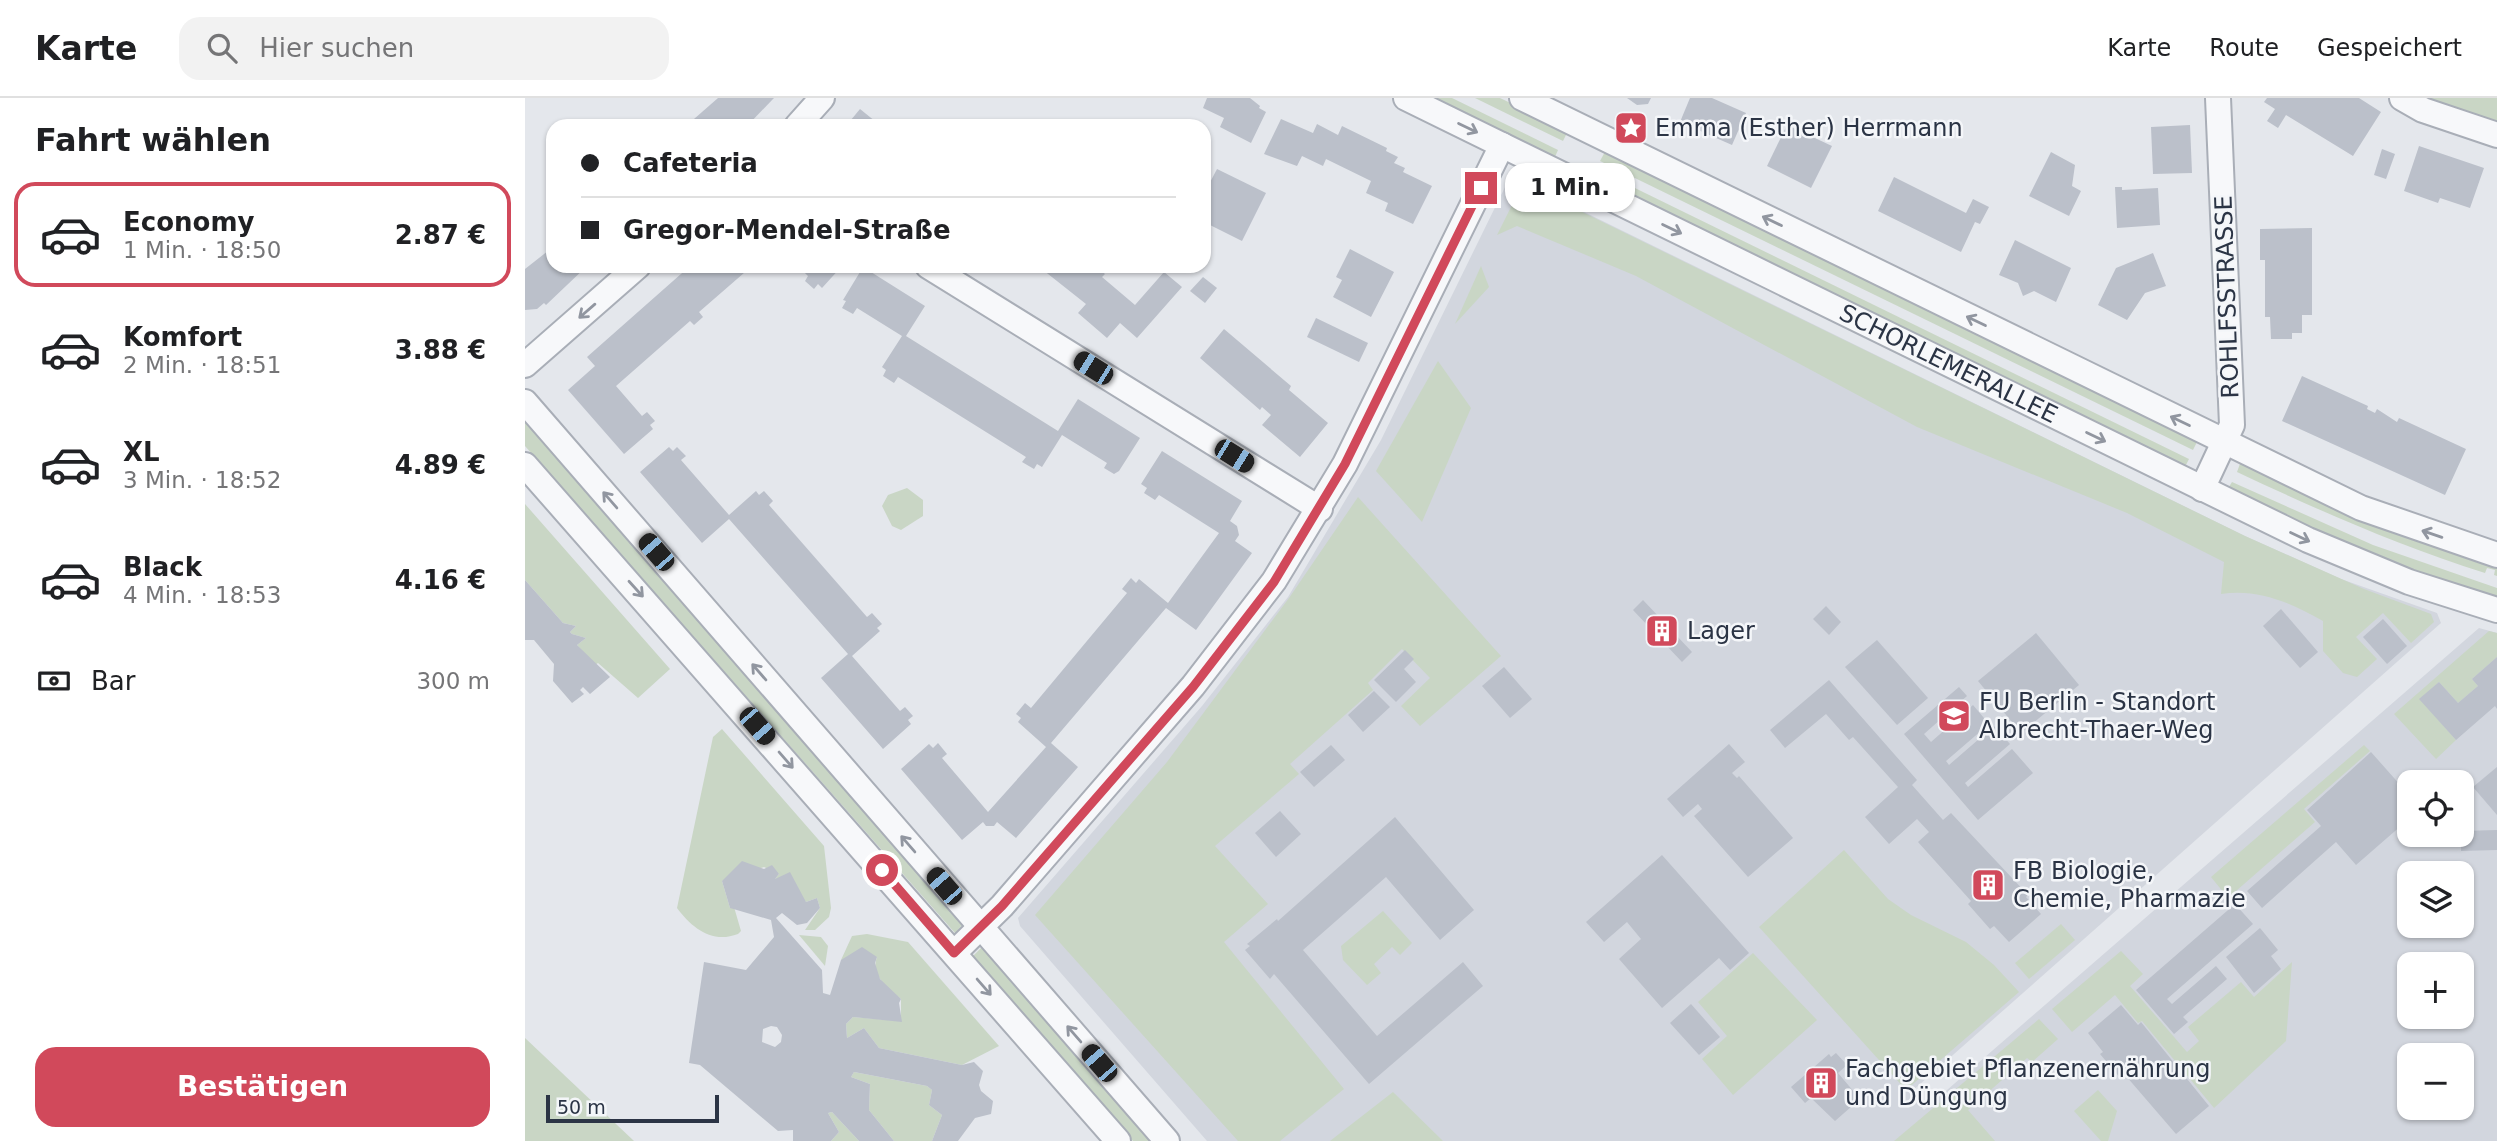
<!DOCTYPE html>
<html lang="de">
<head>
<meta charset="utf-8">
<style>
  :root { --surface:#fff; --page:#f2f2f2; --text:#202124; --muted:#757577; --line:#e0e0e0; --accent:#d1495b }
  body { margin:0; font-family:"DejaVu Sans",sans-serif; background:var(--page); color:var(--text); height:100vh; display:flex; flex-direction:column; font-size:26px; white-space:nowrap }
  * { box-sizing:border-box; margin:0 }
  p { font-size:23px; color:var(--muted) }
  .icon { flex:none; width:38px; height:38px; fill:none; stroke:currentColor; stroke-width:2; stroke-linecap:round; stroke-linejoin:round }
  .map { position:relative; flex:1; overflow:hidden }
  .panel { display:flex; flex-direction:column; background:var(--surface); width:525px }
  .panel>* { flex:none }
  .guide { position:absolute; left:21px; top:21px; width:665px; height:154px; border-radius:21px; box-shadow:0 2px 5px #0004; display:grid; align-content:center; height:154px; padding:0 35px; background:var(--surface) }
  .fabs { position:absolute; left:1872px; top:672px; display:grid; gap:14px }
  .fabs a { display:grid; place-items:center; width:77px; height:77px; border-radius:14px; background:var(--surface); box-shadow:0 2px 5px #0004; font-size:35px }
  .scale { position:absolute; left:21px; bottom:18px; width:173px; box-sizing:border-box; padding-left:7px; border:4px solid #2b3445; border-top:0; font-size:19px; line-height:24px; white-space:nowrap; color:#2b3445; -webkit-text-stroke:5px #f4f6f9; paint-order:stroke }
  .end { position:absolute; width:32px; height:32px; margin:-16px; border:9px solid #d1495b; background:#fff; box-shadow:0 0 0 4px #fff }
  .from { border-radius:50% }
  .bubble { position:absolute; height:49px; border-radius:21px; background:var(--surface); box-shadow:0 2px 5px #0004; font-size:23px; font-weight:700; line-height:49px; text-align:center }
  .car { position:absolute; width:21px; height:42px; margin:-21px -10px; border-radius:9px; box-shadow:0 0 5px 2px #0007; background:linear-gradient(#222 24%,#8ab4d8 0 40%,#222 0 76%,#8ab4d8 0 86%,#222 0) }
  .guide b { display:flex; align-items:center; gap:24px; height:66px; font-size:26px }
  .guide b+b { border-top:2px solid var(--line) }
  .guide i { width:18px; height:18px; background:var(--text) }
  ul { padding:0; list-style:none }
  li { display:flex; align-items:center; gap:21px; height:105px; margin:0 14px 10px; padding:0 21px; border:4px solid transparent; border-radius:21px }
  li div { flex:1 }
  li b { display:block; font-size:26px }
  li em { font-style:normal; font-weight:700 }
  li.on { border-color:var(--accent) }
  li>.icon { width:63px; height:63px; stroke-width:1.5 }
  h2 { padding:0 35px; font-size:32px; line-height:84px }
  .pay { display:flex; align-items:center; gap:18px; height:77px; padding:0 35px; font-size:26px }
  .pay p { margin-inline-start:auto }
  .cta { display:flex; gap:14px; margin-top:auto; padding:14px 35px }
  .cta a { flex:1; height:80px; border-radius:21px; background:var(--accent); color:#fff; font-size:28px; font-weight:700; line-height:80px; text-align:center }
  header { display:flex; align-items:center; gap:42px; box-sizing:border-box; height:98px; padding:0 35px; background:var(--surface); border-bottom:2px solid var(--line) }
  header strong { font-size:33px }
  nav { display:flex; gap:38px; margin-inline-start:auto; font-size:24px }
  .search { width:490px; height:63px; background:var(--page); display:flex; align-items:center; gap:18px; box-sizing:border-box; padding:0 24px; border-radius:21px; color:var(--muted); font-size:26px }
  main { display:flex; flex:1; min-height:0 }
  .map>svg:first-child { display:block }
  .built { fill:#d2d6de; fill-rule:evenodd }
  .green { fill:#c9d6c5 }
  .building { fill:#bbc0ca; fill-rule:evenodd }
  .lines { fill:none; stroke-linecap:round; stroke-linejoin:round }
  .street-casing { stroke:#a9aeb7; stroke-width:28 }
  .street { stroke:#f7f8fa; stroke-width:24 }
  .oneway { stroke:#9196a0 }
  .route { stroke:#d1495b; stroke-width:9 }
  .labels { text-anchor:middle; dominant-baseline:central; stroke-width:5; stroke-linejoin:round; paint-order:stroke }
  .poi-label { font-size:24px; fill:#2b3445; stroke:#f4f6f9; text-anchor:start }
  .street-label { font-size:24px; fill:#2b3445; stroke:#f4f6f9 }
</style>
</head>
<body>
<header>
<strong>Karte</strong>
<div class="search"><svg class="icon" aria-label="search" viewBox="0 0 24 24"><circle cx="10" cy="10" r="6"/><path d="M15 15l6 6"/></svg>Hier suchen</div>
<nav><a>Karte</a><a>Route</a><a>Gespeichert</a></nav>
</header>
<main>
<section class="panel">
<h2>Fahrt wählen</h2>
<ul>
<li class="on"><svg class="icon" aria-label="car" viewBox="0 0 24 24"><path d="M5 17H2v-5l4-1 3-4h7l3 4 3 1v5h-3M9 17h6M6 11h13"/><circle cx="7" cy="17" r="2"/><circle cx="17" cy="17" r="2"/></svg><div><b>Economy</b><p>1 Min. · 18:50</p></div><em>2.87 €</em></li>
<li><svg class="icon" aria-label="car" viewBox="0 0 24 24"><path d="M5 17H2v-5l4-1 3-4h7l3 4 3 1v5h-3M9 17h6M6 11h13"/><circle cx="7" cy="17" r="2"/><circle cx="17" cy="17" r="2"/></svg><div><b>Komfort</b><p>2 Min. · 18:51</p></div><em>3.88 €</em></li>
<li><svg class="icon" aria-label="car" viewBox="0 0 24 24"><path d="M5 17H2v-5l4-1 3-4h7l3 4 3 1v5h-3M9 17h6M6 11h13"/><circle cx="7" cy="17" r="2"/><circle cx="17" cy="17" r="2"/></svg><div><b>XL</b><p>3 Min. · 18:52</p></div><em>4.89 €</em></li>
<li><svg class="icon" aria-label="car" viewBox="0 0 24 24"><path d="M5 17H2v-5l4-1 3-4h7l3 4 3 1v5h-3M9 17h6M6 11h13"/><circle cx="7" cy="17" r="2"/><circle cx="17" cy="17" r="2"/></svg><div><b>Black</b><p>4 Min. · 18:53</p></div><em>4.16 €</em></li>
</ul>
<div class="pay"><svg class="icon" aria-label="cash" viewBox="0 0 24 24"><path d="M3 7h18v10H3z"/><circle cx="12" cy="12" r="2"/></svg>Bar<p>300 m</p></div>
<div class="cta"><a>Bestätigen</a></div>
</section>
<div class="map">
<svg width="1972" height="1043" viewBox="0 0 1972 1043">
  <rect width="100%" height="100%" fill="#e4e7ec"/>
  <path class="built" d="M992,81L1720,438L1816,481L1912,515L1916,525L1385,995L1399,1012L1954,530L1972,535V1043H682L495,828L493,820L677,608L763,499L856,342L982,85ZM1885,684H1937V737H1885ZM1885,775H1937V828H1885ZM1885,866H1937V919H1885ZM1885,957H1937V1010H1885Z"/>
  <g class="green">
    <path d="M904,0H927L1033,52L1029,61Z"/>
    <path d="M950,0H975L1043,33L1038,43Z"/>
    <path d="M1899,0H1972V25Z"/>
    <path d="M1081,52L1673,342L1668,352L1075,63Z"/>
    <path d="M1071,71L1664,361L1659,371L1067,80Z"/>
    <path d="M998,85L1720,438L1839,491L1906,516L1909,524L1886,545L1858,515L1831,539L1852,561L1832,579L1818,575L1798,553V523C1766,505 1733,490 1696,496L1699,464L1602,415L1392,329L1111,178L992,128L972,137Z"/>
    <path d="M956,168L964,189L930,226Z"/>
    <path d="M913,263L946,310L897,424L851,373Z"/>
    <path d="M0,322L439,825L430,835L0,348Z"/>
    <path d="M1716,363L1972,467V478L1969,477L1970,472L1962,470L1960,475C1874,448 1793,412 1712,374Z"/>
    <path d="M1707,384L1848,447L1972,490V501L1838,454L1702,392Z"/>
    <path d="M382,390L398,402V418L376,432L367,428L357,408L363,397Z"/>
    <path d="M833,399L976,558L895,628L876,608L905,580L877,551L843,585L848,592L765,666L774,676L690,748L743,806L699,844L819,991L755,1043H713L510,817L642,664L764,500Z"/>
    <path d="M0,406L145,571L113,600L73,565L70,567L52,547L61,540L47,536L45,534L51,528L38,525L0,482Z"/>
    <path d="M1964,533L1972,535V559L1947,581L1953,588L1933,605L1914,584L1895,601L1931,642L1911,661L1869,616Z"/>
    <path d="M197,631L299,748L306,810L304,819L290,832H280L295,810L292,800L281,804L250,781L254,776L239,769L197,783L205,810L209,809L216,833L213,836C187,846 167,830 152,810L188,639Z"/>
    <path d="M1839,647L1845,653L1779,711L1790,724L1703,800L1686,779Z"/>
    <path d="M1319,752L1363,801L1386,817L1441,844L1469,867L1494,894L1381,992L1234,829Z"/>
    <path d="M858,813L887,845L875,857L867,849L849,866L856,875L842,887L818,862L816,848Z"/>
    <path d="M1536,826L1550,842L1504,881L1490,865Z"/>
    <path d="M342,836L383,844L474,948L437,967L354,950L339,930L322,940L321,926L328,919L376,923V901C363,890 345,878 352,859L316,862L327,838Z"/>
    <path d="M274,837L296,839L303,848L300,868Z"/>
    <path d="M458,848L630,1043H608L450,862L448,858Z"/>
    <path d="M1596,853L1618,876L1605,888L1662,954L1674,943L1663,929L1716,884L1729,899L1767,864L1761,943L1689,1010L1617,923L1613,925L1590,897L1547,934L1527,911Z"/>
    <path d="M1228,855L1292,922L1208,997L1177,961L1202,938L1173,904Z"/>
    <path d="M1514,921L1533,941L1507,964L1502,960L1443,1012L1470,1043H1369Z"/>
    <path d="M0,940L109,1043H0Z"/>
    <path d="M329,974L402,988L407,992L404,1007L417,1017L407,1043H369L344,1012L345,986L326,979Z"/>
    <path d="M1573,992L1592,1013L1583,1043H1576L1549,1013Z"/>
    <path d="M868,994L918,1043H805Z"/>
    <path d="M307,1014L334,1043H306L314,1034L303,1015Z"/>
  </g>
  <g class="building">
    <path d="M193,0H249L222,28H161Z"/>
    <path d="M682,0H725L735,8L734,10L741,14L726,45L695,29L699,20L678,10Z"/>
    <path d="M1102,0H1126L1123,6L1112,7Z"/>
    <path d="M1165,0H1187L1221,15L1207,47L1155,24Z"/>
    <path d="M1742,0H1834L1856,14L1828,58L1761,17L1753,30L1742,23L1750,11L1739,4Z"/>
    <path d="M335,11L356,28H321Z"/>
    <path d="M756,21L788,35L792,26L813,37L817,28L862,50L861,53L873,59L869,65L880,70L878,74L907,88L888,126L860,113L863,105L841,95L846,83L801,61L798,68L777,58L772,68L739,56Z"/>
    <path d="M1262,27L1307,48L1286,90L1242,68Z"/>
    <path d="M1665,27L1667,75L1628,76L1626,29Z"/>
    <path d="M1894,48L1959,70L1945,110L1915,100L1913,105L1879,93Z"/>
    <path d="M1857,51L1870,56L1861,81L1849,77Z"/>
    <path d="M1526,54L1550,67L1547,88L1556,93L1544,118L1504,98Z"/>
    <path d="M692,71L741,95L717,143L679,124V96Z"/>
    <path d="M1369,79L1441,115L1448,101L1464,109L1455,126L1450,124L1436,154L1353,113Z"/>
    <path d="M1590,89H1597V92L1633,90L1635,127L1592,130Z"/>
    <path d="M1787,130V217H1777V235H1767V241H1746L1745,219H1740V162H1735V131Z"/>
    <path d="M1490,142L1546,170L1531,204L1509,193L1498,198L1493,185L1474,177Z"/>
    <path d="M28,149V168H62L21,207L19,205L12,211L0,212V171Z"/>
    <path d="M825,151L869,174L846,219L808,199L817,182L811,179Z"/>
    <path d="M1628,155L1641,188L1620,195L1602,222L1573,207L1591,170Z"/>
    <path d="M165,168H227L174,214L178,219L169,227L165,223L91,288L117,318L122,314L130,323L125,327L128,331L99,356L43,292L70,268L62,259Z"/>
    <path d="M273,168H317L297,190L293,186L289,191L280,183L283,178Z"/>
    <path d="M513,168H570L580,176L577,179L610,207L639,174L657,189L612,240L595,225L582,240L553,215L561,206Z"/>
    <path d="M338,169L400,208L381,238L533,333L553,301L615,340L594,373L589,376L579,370L582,365L537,337L517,369L512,366L509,371L497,364L501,359L373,279L369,285L358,278L361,272L357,269L377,238L332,210L328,216L317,210L321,203L318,202Z"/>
    <path d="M678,179L692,190L680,205L665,193Z"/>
    <path d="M791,220L843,245L834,264L782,239Z"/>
    <path d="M699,231L766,288L764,292L803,325L775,359L737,327L746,317L737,309L735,312L675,260Z"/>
    <path d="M1777,278L1843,308L1842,311L1850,315L1852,311L1872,324L1874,320L1941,351L1920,397L1757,323Z"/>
    <path d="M144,349L148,353L152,349L161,358L156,362L204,417L231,393L234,397L239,393L248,403L244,407L342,519L347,515L357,526L352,530L355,533L327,558L375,613L380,609L388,618L383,622L386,626L358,651L296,580L323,556L204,421L177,445L115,374Z"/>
    <path d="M637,353L717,403L705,423L712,428L714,437L710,443L727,455L671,532L641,510L526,645L553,669L491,740L472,724L469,728H461L458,724L437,742L376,671L404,646L408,650L413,645L422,656L417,660L463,714L521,649L493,624L496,620L491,616L500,605L506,610L602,495L597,491L606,480L611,485L614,481L643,505L694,435L634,397L630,402L619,395L622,390L616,386Z"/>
    <path d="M0,482L38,525L51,528L45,534L47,536L61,540L52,547L85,579L65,596L58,589L55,592L59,596L47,605L28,583L29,566L9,542H0Z"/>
    <path d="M1118,502L1167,554L1157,564L1108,512Z"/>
    <path d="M1301,508L1316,524L1304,537L1288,521Z"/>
    <path d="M1756,511L1793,554L1775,570L1738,528Z"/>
    <path d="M1858,521L1882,548L1862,566L1838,539Z"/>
    <path d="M1511,535L1554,587L1496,635L1453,583Z"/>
    <path d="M1352,542L1403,600L1372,627L1320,569Z"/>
    <path d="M880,552L889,561L879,571L891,584L871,604L849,582Z"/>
    <path d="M1972,559V611L1970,608L1931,642L1894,601L1914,584L1933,605L1953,588L1947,581Z"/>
    <path d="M979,569L1007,601L985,620L957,588Z"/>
    <path d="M1304,582L1392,682L1387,687L1418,722L1426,715L1503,797L1501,799L1516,816L1484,844L1469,828L1465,831L1443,806L1446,803L1393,744L1404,734L1392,721L1364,746L1340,719L1373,689L1328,639L1324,642L1301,616L1260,650L1245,632Z"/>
    <path d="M1434,589L1442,598L1399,636L1406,644L1448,607L1464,626L1421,663L1424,667L1469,628L1485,646L1440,685L1443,689L1487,651L1508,675L1453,722L1379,636Z"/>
    <path d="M849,593L865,609L838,634L823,617Z"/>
    <path d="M1204,646L1220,664L1207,675L1212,680L1214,678L1268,740L1223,779L1169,718L1177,711L1173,706L1158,719L1142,701Z"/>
    <path d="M806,647L820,662L789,689L775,674Z"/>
    <path d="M1846,654L1885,698V720L1831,767L1811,744L1737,810L1722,793L1796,728L1782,712Z"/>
    <path d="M1972,669V717L1948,689Z"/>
    <path d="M755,713L776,736L751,759L730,735Z"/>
    <path d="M870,719L949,812L915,842L861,779L778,852L852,938L938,864L958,888L844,986L749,876L745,881L720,852L725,848L722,846L752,821L753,823Z"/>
    <path d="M1972,732V752L1936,753L1937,733Z"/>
    <path d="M1137,757L1224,855L1205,872L1194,860L1137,910L1094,861L1116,841L1102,824L1079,844L1061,824Z"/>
    <path d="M217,763L239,771L247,767L254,776L250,781L265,774L281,804L292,800L295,810L282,825L272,827L257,815L251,820L297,872L298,895L305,897L316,862L337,849L352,859L350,865L355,881L376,901L374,905L377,924L328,919L321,926L322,940L339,930L354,950L437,967L449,964L458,973L454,987L456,993L468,1003L466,1016L450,1020L433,1043H407L417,1017L404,1007L407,992L402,988L329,974L326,979L345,986L344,1012L369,1043H334L307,1014L303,1015L314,1034L306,1043H268V1032L253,1033L175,967L164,965L179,864L221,872L249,839L246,822L205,810L197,783ZM246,928L252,929L257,937L256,944L250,949L237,944L238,931Z"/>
    <path d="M1710,806L1728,826L1642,901L1647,906L1691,868L1702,881L1658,919L1663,924L1649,936L1611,892Z"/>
    <path d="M1735,830L1753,852L1746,858L1756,871L1729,895L1701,859Z"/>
    <path d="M1166,906L1195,939L1174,957L1145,925Z"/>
    <path d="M1596,907L1613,927L1616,924L1684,1008L1651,1036L1601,978L1597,982L1575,956L1578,954L1563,935Z"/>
    <path d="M1311,955L1322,967L1313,975L1335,1001L1310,1023L1286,1000L1280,1005L1266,989L1304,956L1306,959Z"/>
  </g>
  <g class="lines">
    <defs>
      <g id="street">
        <path id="s1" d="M881,0L1783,442L1884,484L1972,512"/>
        <path d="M997,0L1836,410L1972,457"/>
        <path d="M1877,0L1898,12L1972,37"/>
        <path d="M272,28L297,0"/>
        <path d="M403,168L795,411"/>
        <path d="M0,267L113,168"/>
        <path d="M0,304L642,1043"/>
        <path d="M0,367L593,1043"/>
        <path d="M1677,391L1707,327L1693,0"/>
        <path d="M429,855L477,808L668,588L749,483L820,366L977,47"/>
      </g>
    </defs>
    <use href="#street" class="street-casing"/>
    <use href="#street" class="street"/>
  </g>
  <defs><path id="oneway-shaft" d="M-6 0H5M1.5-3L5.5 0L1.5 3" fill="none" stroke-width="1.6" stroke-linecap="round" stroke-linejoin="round" transform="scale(1.75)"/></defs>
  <g class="oneway">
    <use href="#oneway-shaft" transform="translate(943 30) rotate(26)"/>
    <use href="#oneway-shaft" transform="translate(1247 123) rotate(-154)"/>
    <use href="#oneway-shaft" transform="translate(1147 131) rotate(26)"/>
    <use href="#oneway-shaft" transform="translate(62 213) rotate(139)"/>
    <use href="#oneway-shaft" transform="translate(1451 223) rotate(-154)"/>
    <use href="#oneway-shaft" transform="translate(1655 323) rotate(-154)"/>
    <use href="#oneway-shaft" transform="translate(1571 339) rotate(26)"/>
    <use href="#oneway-shaft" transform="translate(85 402) rotate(-131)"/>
    <use href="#oneway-shaft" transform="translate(1907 436) rotate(-161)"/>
    <use href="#oneway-shaft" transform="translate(1775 439) rotate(25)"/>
    <use href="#oneway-shaft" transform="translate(111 491) rotate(48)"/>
    <use href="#oneway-shaft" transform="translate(234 574) rotate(-131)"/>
    <use href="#oneway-shaft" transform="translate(261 662) rotate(49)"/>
    <use href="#oneway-shaft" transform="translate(383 746) rotate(-131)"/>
    <use href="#oneway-shaft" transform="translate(459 889) rotate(49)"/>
    <use href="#oneway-shaft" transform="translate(549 936) rotate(-131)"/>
  </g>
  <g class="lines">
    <path class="route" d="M357,772L429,855L477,808L668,589L749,484L820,366L956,90"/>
  </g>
  <defs>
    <symbol id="sight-square" viewBox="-11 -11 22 22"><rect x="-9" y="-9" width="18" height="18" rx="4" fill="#d1495b" stroke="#f4f6f9"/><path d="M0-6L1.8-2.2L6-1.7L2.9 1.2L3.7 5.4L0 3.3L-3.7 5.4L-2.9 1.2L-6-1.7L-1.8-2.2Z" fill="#fff"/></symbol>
    <symbol id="building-square" viewBox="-11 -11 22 22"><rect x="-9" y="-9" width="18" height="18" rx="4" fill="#d1495b" stroke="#f4f6f9"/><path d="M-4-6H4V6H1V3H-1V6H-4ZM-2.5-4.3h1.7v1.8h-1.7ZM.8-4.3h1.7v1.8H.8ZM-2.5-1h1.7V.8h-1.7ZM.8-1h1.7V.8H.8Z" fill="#fff"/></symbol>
    <symbol id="university-square" viewBox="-11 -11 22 22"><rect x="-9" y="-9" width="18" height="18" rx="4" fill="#d1495b" stroke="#f4f6f9"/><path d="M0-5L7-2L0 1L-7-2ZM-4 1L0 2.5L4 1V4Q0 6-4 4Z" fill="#fff"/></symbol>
  </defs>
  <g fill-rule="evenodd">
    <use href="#sight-square" x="1087" y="11" width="38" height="38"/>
    <use href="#building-square" x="1118" y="514" width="38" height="38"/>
    <use href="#university-square" x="1410" y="599" width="38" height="38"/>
    <use href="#building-square" x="1444" y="768" width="38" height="38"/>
    <use href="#building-square" x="1277" y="966" width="38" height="38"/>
  </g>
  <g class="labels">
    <g class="poi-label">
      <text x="1130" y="30">Emma (Esther) Herrmann</text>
      <text x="1162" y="533">Lager</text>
      <text x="1454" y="604">FU Berlin - Standort<tspan x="1454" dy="28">Albrecht-Thaer-Weg</tspan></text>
      <text x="1488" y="773">FB Biologie,<tspan x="1488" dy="28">Chemie, Pharmazie</tspan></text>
      <text x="1320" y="971">Fachgebiet Pflanzenernährung<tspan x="1320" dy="28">und Düngung</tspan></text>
    </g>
    <g class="street-label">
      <text transform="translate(1702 199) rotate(-92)">ROHLFSSTRASSE</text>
      <text stroke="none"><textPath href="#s1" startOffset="604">SCHORLEMERALLEE</textPath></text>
    </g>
  </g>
</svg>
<div class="fabs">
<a><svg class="icon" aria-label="locate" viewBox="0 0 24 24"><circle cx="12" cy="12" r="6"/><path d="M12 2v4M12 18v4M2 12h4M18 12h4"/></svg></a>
<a><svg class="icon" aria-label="layers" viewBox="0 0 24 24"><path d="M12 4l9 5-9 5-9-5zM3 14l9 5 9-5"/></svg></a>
<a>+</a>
<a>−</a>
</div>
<div class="scale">50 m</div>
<i class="end from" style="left:357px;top:772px"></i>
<i class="end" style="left:956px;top:90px"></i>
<div class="bubble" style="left:980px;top:65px;width:130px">1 Min.</div>
<i class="car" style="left:568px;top:270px;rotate:302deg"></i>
<i class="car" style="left:709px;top:358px;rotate:122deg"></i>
<i class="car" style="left:131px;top:454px;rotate:319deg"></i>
<i class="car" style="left:232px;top:628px;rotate:139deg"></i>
<i class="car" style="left:419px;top:788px;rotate:319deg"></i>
<i class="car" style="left:574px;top:965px;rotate:319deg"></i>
<div class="guide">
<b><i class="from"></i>Cafeteria</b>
<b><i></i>Gregor-Mendel-Straße</b>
</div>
</div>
</main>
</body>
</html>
